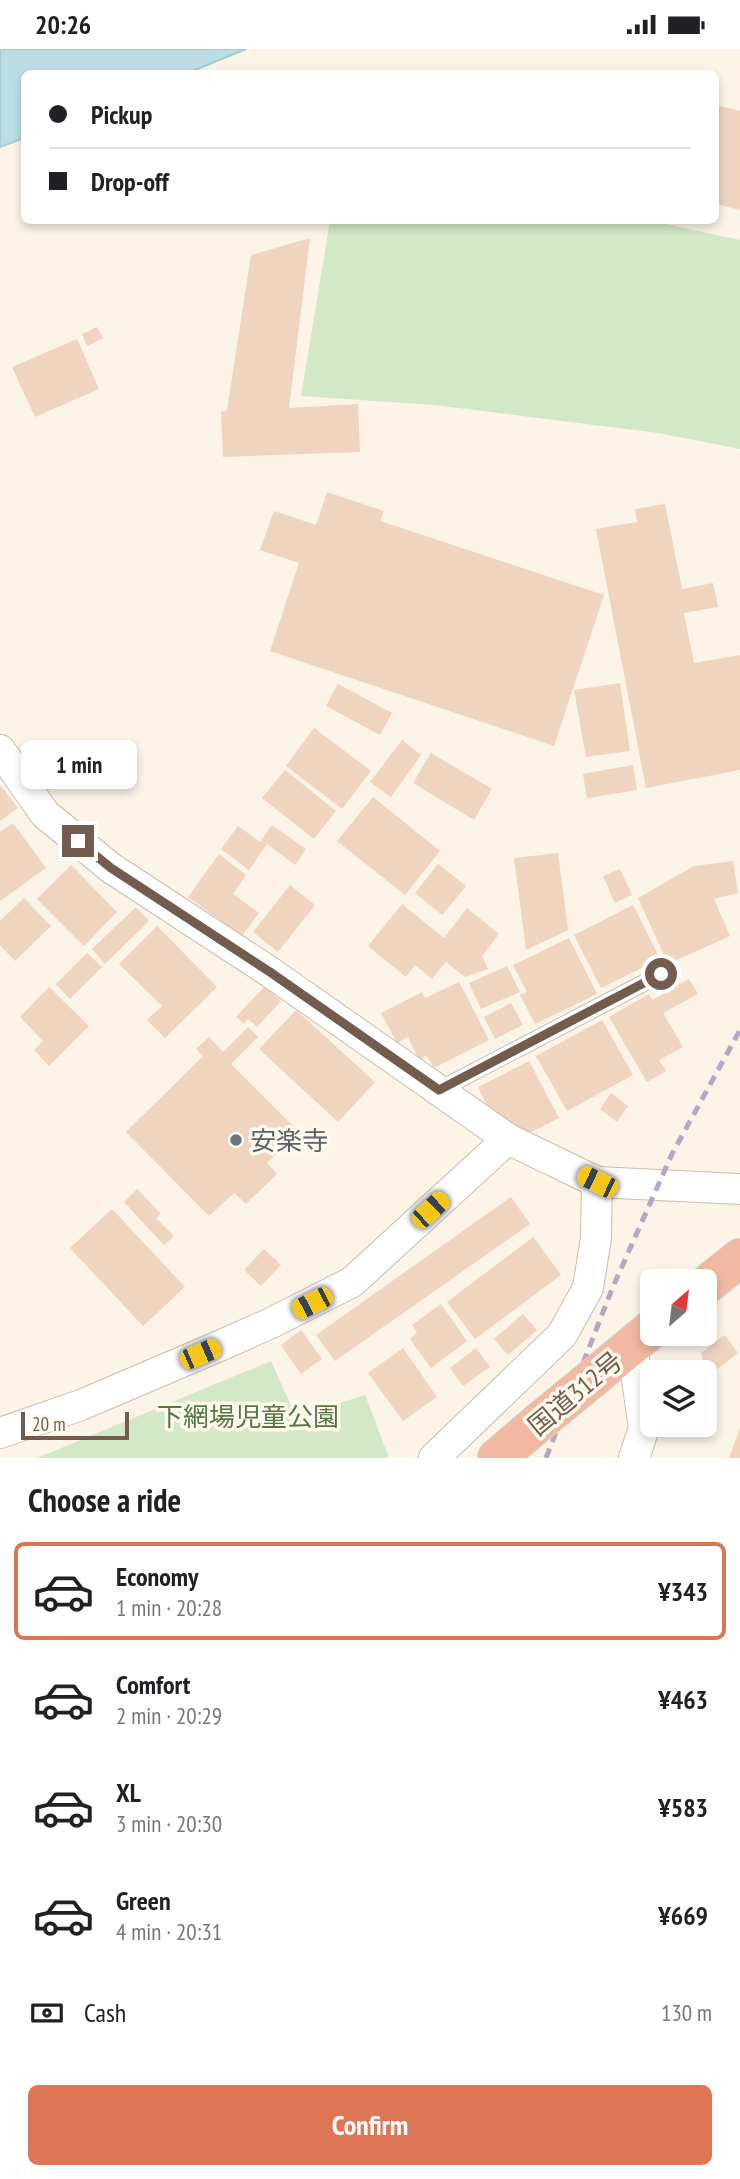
<!DOCTYPE html>
<html lang="en">
<head>
<meta charset="utf-8">
<style>
  :root { --surface:#fff; --page:#f2f2f2; --text:#202124; --muted:#757577; --line:#e0e0e0; --accent:#dd7654 }
  body { margin:0; font-family:"PT Sans Narrow","Noto Sans JP",sans-serif; background:var(--page); color:var(--text); height:100vh; display:flex; flex-direction:column; font-size:26px; white-space:nowrap }
  * { box-sizing:border-box; margin:0 }
  p { font-size:23px; color:var(--muted) }
  .icon { flex:none; width:38px; height:38px; fill:none; stroke:currentColor; stroke-width:2; stroke-linecap:round; stroke-linejoin:round }
  .map { position:relative; height:1409px; overflow:hidden }
  .side { display:flex; flex-direction:column; background:var(--surface); flex:1 }
  .side>* { flex:none }
  .hud { position:absolute; left:21px; top:21px; width:698px; height:154px; border-radius:10px; box-shadow:0 4px 10px #0003; display:grid; align-content:center; height:154px; padding:0 28px; background:var(--surface) }
  .needle { width:46px; rotate:28deg }
  .tools { position:absolute; left:640px; top:1220px; display:grid; gap:14px }
  .tools a { display:grid; place-items:center; width:77px; height:77px; border-radius:10px; background:var(--surface); box-shadow:0 4px 10px #0003; font-size:35px }
  .scale { position:absolute; left:21px; bottom:18px; width:108px; box-sizing:border-box; padding-left:7px; border:4px solid #735c4d; border-top:0; font-size:19px; line-height:24px; white-space:nowrap; color:#735c4d; -webkit-text-stroke:5px #fef8ed; paint-order:stroke }
  .end { position:absolute; width:32px; height:32px; margin:-16px; border:9px solid #735c4d; background:#fff; box-shadow:0 0 0 4px #fff }
  .from { border-radius:50% }
  .bubble { position:absolute; height:49px; border-radius:10px; background:var(--surface); box-shadow:0 4px 10px #0003; font-size:23px; font-weight:600; line-height:49px; text-align:center }
  .car { position:absolute; width:21px; height:42px; margin:-21px -10px; border-radius:9px; box-shadow:0 0 5px 2px #0007; background:linear-gradient(#f5c518 24%,#345 0 40%,#f5c518 0 76%,#345 0 86%,#f5c518 0) }
  .hud b { display:flex; align-items:center; gap:24px; height:66px; font-size:26px }
  .hud b+b { border-top:2px solid var(--line) }
  .hud i { width:18px; height:18px; background:var(--text) }
  ul { padding:0; list-style:none }
  li { display:flex; align-items:center; gap:21px; height:98px; margin:0 14px 10px; padding:0 14px; border:4px solid transparent; border-radius:10px }
  li div { flex:1 }
  li b { display:block; font-size:26px }
  li em { font-style:normal; font-weight:600 }
  li.selected { border-color:var(--accent) }
  li>.icon { width:63px; height:63px; stroke-width:1.5 }
  h2 { padding:0 28px; font-size:32px; line-height:84px }
  .pay { display:flex; align-items:center; gap:18px; height:77px; padding:0 28px; font-size:26px }
  .pay p { margin-inline-start:auto }
  .cta { display:flex; gap:14px; margin-top:auto; padding:14px 28px }
  .cta a { flex:1; height:80px; border-radius:10px; background:var(--accent); color:#fff; font-size:28px; font-weight:600; line-height:80px; text-align:center }
  .status { display:flex; justify-content:space-between; align-items:center; height:49px; padding:0 35px; background:var(--surface); direction:ltr }
  .status svg { height:19px; fill:currentColor }
  .map>svg:first-child { display:block }
  .green { fill:#d3e8c6 }
  .water { fill:#bddde4; stroke:#a3ccd5; stroke-width:2 }
  .building { fill:#efd4c0 }
  .lines { fill:none; stroke-linecap:round; stroke-linejoin:round }
  .lane-casing { stroke:#ccbcae; stroke-width:18 }
  .street-casing { stroke:#ccbcae; stroke-width:32 }
  .highway-casing { stroke:#d8d1cd; stroke-width:40 }
  .lane { stroke:#fff; stroke-width:16 }
  .street { stroke:#fff; stroke-width:30 }
  .highway { stroke:#f1b9a2; stroke-width:38 }
  .rail { stroke:#b7a6c4; stroke-width:5; stroke-dasharray:10 7; stroke-linecap:butt }
  .highway-bridge-casing { stroke:#d8d1cd; stroke-width:40; stroke-linecap:butt }
  .highway-bridge { stroke:#f1b9a2; stroke-width:38 }
  .route { stroke:#735c4d; stroke-width:9 }
  .worship-dot { fill:#6b7280; stroke:#fef8ed; stroke-width:2.5 }
  .labels { text-anchor:middle; dominant-baseline:central; stroke-width:7; stroke-linejoin:round; paint-order:stroke }
  .worship-label { font-size:26px; fill:#5b616d; stroke:#fef8ed; text-anchor:start }
  .street-label { font-size:26px; fill:#735c4d; stroke:#fef8ed }
  .park-label { font-size:26px; fill:#547845; stroke:#fef8ed }
</style>
</head>
<body>
<div class="status"><b>20:26</b><svg viewBox="0 0 49 12"><path d="M0 12V9h3v3zM5 12V6h3v6zM10 12V3h3v9zM15 12V0h3v12zM26 1h20v11H26zM47 4h2v5h-2z"/></svg></div>
<div class="map">
<svg width="740" height="1409" viewBox="0 0 740 1409">
  <rect width="100%" height="100%" fill="#fbf4e7"/>
  <g class="green">
    <path d="M330,172H666V175L740,191V400L658,384L435,356L301,347Z"/>
    <path d="M271,1312L296,1368L365,1346L389,1409H37Z"/>
  </g>
  <path class="water" d="M0,0H246L188,24H24V89L0,98Z"/>
  <g class="building">
    <path d="M716,56L740,62V161L716,155Z"/>
    <path d="M310,189L289,359L358,355L360,403L223,408L221,363L227,361L251,206Z"/>
    <path d="M97,278L103,289L87,297L82,285Z"/>
    <path d="M77,290L99,340L35,368L12,318Z"/>
    <path d="M327,443L384,462L380,472L604,546L554,697L270,602L299,514L260,501L274,462L316,476Z"/>
    <path d="M665,455L682,540L713,534L718,558L684,564L694,614L740,606V721L646,739L596,480L637,473L635,460Z"/>
    <path d="M620,634L630,702L586,708L574,641Z"/>
    <path d="M338,635L392,664L380,686L326,657Z"/>
    <path d="M314,679L371,722L342,760L286,717Z"/>
    <path d="M402,691L421,706L391,748L370,733Z"/>
    <path d="M431,704L492,740L474,771L413,734Z"/>
    <path d="M633,716L637,741L587,749L583,725Z"/>
    <path d="M285,721L336,762L314,790L262,749Z"/>
    <path d="M0,736L18,759L0,772Z"/>
    <path d="M373,748L440,802L405,846L337,792Z"/>
    <path d="M13,774L46,819L0,852V783Z"/>
    <path d="M272,776L306,800L295,816L267,795L249,821L221,800L238,777L260,793Z"/>
    <path d="M558,804L568,881L526,901L514,809Z"/>
    <path d="M219,805L246,826L233,845L259,864L242,887L188,848Z"/>
    <path d="M733,812L738,844L714,850L730,887L668,915L638,849L694,817Z"/>
    <path d="M438,815L466,837L442,866L415,844Z"/>
    <path d="M71,816L117,863L84,897L37,850Z"/>
    <path d="M620,820L632,846L615,854L603,827Z"/>
    <path d="M290,836L315,856L278,903L253,883Z"/>
    <path d="M24,849L51,877L15,912L0,896V872Z"/>
    <path d="M402,855L444,889L467,859L499,885L482,907L488,920L465,928L446,913L432,930L415,916L406,928L368,897Z"/>
    <path d="M633,856L660,910L601,939L574,886Z"/>
    <path d="M136,858L149,872L105,915L92,900Z"/>
    <path d="M157,877L217,938L165,989L147,971L162,957L119,915Z"/>
    <path d="M569,889L597,945L535,975L520,946L527,943L513,916Z"/>
    <path d="M87,904L102,918L70,950L56,935Z"/>
    <path d="M507,917L520,943L481,960L469,934Z"/>
    <path d="M689,930L698,945L663,964L683,998L659,1011L666,1022L647,1033L609,968L649,945L652,951Z"/>
    <path d="M459,933L489,991L434,1019L427,1007L419,1011L408,988L397,994L381,964L422,943L425,949Z"/>
    <path d="M265,937L281,952L257,978L248,970L244,975L236,968Z"/>
    <path d="M49,938L89,977L49,1017L34,1001L43,992L20,968Z"/>
    <path d="M511,954L523,976L495,990L484,968Z"/>
    <path d="M296,961L375,1033L338,1073L259,1000Z"/>
    <path d="M602,971L633,1026L567,1062L536,1007Z"/>
    <path d="M248,978L258,988L231,1015L299,1083L267,1114L277,1125L246,1155L234,1144L209,1167L126,1083L203,1007L196,1000L209,988L223,1003Z"/>
    <path d="M529,1012L559,1069L525,1086L489,1061L478,1038Z"/>
    <path d="M611,1044L628,1057L617,1073L600,1060Z"/>
    <path d="M137,1140L161,1165L156,1169L174,1187L164,1196L124,1153Z"/>
    <path d="M511,1148L530,1175L335,1312L316,1286Z"/>
    <path d="M112,1160L185,1238L143,1277L70,1199Z"/>
    <path d="M533,1188L561,1226L475,1290L447,1253Z"/>
    <path d="M264,1200L281,1216L261,1237L244,1221Z"/>
    <path d="M441,1255L467,1292L431,1319L410,1290L417,1284L412,1276Z"/>
    <path d="M523,1265L537,1281L508,1306L494,1290Z"/>
    <path d="M301,1281L322,1310L301,1325L281,1296Z"/>
    <path d="M725,1286L738,1304L707,1328L701,1304Z"/>
    <path d="M403,1299L437,1348L403,1372L368,1324Z"/>
    <path d="M476,1299L490,1318L463,1337L450,1319Z"/>
    <path d="M740,1379V1409H729Z"/>
  </g>
  <g class="lines">
    <defs>
      <path id="lane" d="M439,1041L661,925"/>
      <g id="street">
        <path d="M0,701L45,765L111,819L270,923L508,1090L597,1133L740,1140"/>
        <path d="M632,1296L644,1379L634,1409"/>
        <path d="M0,1384L81,1356L224,1295L271,1274L352,1233L508,1090"/>
        <path d="M434,1409L562,1286L588,1239L596,1189L597,1133"/>
      </g>
      <g id="highway">
        <path d="M705,1237L740,1209"/>
        <path d="M600,1323L653,1279"/>
        <path d="M497,1409L539,1373"/>
      </g>
    </defs>
    <use href="#lane" class="lane-casing"/>
    <use href="#street" class="street-casing"/>
    <use href="#highway" class="highway-casing"/>
    <use href="#lane" class="lane"/>
    <use href="#street" class="street"/>
    <use href="#highway" class="highway"/>
    <path class="rail" d="M546,1409L612,1240L672,1105L740,981"/>
    <defs>
      <path id="highway-bridge" d="M539,1373L600,1323"/>
    </defs>
    <use href="#highway-bridge" class="highway-bridge-casing"/>
    <use href="#highway-bridge" class="highway-bridge"/>
  </g>
  <g class="lines">
    <path class="route" d="M78,792L111,819L270,923L439,1041L661,925"/>
  </g>
  <circle class="worship-dot" cx="236" cy="1091" r="7"/>
  <g class="labels">
    <g class="worship-label">
      <text x="250" y="1091">安楽寺</text>
    </g>
    <g class="street-label">
      <text transform="translate(575 1344) rotate(-40)">国道312号</text>
    </g>
    <g class="park-label">
      <text x="248" y="1367">下網場児童公園</text>
    </g>
  </g>
</svg>
<div class="tools">
<a><svg class="needle" viewBox="-14 -14 28 28"><path d="M0-13l5 13h-10z" fill="#e53935"/><path d="M0 13l5-13h-10z" fill="#757577"/></svg></a>
<a><svg class="icon" aria-label="layers" viewBox="0 0 24 24"><path d="M12 4l9 5-9 5-9-5zM3 14l9 5 9-5"/></svg></a>
</div>
<div class="scale">20 m</div>
<i class="end from" style="left:661px;top:925px"></i>
<i class="end" style="left:78px;top:792px"></i>
<div class="bubble" style="left:21px;top:691px;width:116px">1 min</div>
<i class="car" style="left:597px;top:1133px;rotate:296deg"></i>
<i class="car" style="left:430px;top:1161px;rotate:47deg"></i>
<i class="car" style="left:312px;top:1254px;rotate:243deg"></i>
<i class="car" style="left:200px;top:1305px;rotate:67deg"></i>
<div class="hud">
<b><i class="from"></i>Pickup</b>
<b><i></i>Drop-off</b>
</div>
</div>
<section class="side">
<h2>Choose a ride</h2>
<ul>
<li class="selected"><svg class="icon" aria-label="car" viewBox="0 0 24 24"><path d="M5 17H2v-5l4-1 3-4h7l3 4 3 1v5h-3M9 17h6M6 11h13"/><circle cx="7" cy="17" r="2"/><circle cx="17" cy="17" r="2"/></svg><div><b>Economy</b><p>1 min · 20:28</p></div><em>¥343</em></li>
<li><svg class="icon" aria-label="car" viewBox="0 0 24 24"><path d="M5 17H2v-5l4-1 3-4h7l3 4 3 1v5h-3M9 17h6M6 11h13"/><circle cx="7" cy="17" r="2"/><circle cx="17" cy="17" r="2"/></svg><div><b>Comfort</b><p>2 min · 20:29</p></div><em>¥463</em></li>
<li><svg class="icon" aria-label="car" viewBox="0 0 24 24"><path d="M5 17H2v-5l4-1 3-4h7l3 4 3 1v5h-3M9 17h6M6 11h13"/><circle cx="7" cy="17" r="2"/><circle cx="17" cy="17" r="2"/></svg><div><b>XL</b><p>3 min · 20:30</p></div><em>¥583</em></li>
<li><svg class="icon" aria-label="car" viewBox="0 0 24 24"><path d="M5 17H2v-5l4-1 3-4h7l3 4 3 1v5h-3M9 17h6M6 11h13"/><circle cx="7" cy="17" r="2"/><circle cx="17" cy="17" r="2"/></svg><div><b>Green</b><p>4 min · 20:31</p></div><em>¥669</em></li>
</ul>
<div class="pay"><svg class="icon" aria-label="cash" viewBox="0 0 24 24"><path d="M3 7h18v10H3z"/><circle cx="12" cy="12" r="2"/></svg>Cash<p>130 m</p></div>
<div class="cta"><a>Confirm</a></div>
</section>
</body>
</html>
